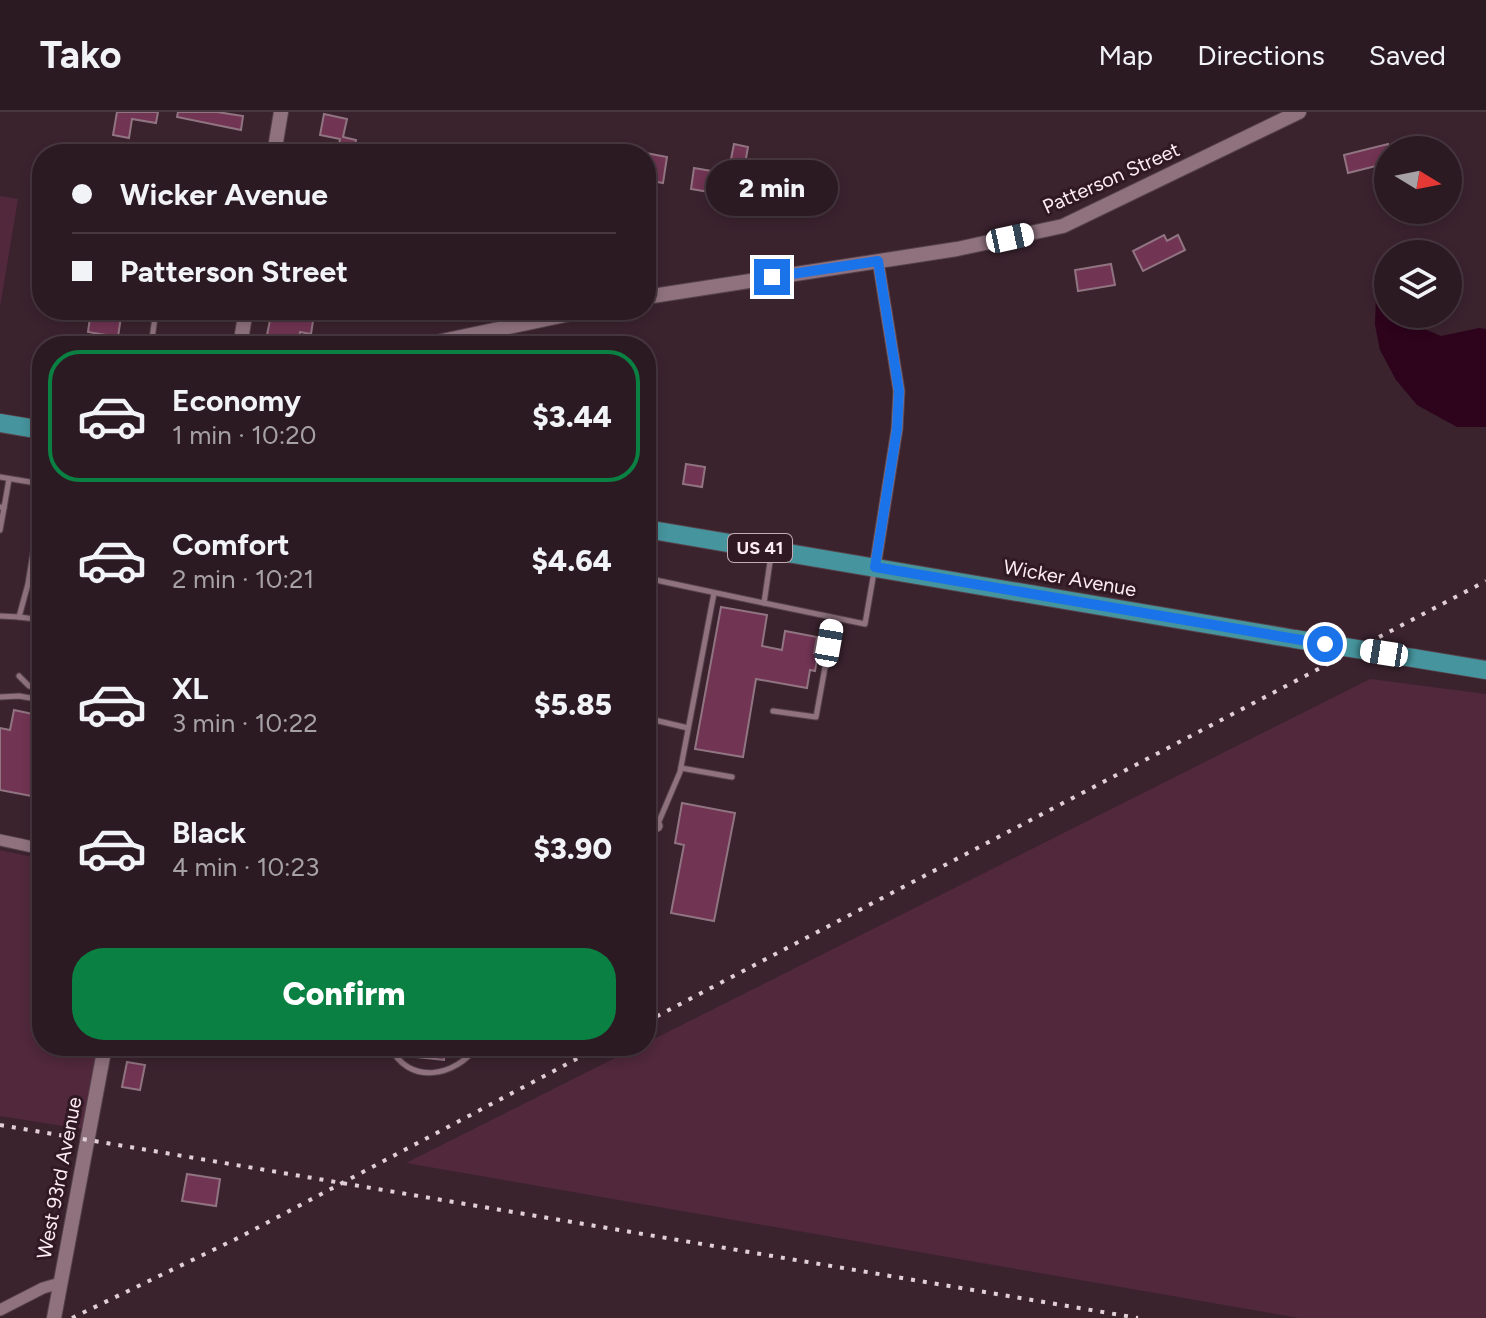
<!DOCTYPE html>
<html lang="en">
<head>
<meta charset="utf-8">
<style>
  :root { --surface:#2c1a22; --page:#38272f; --text:#f1f3f6; --muted:#a6a1a5; --line:#483840; --accent:#0b8043 }
  body { margin:0; font-family:Figtree,sans-serif; background:var(--page); color:var(--text); height:100vh; display:flex; flex-direction:column; font-size:30px; white-space:nowrap }
  * { box-sizing:border-box; margin:0 }
  p { font-size:26px; color:var(--muted) }
  .icon { flex:none; width:44px; height:44px; fill:none; stroke:currentColor; stroke-width:2; stroke-linecap:round; stroke-linejoin:round }
  .map { position:relative; flex:1; overflow:hidden }
  .side { position:absolute; left:32px; top:224px; width:624px; height:720px; display:flex; flex-direction:column; background:var(--surface); border-radius:32px; box-shadow:0 4px 12px #0003,0 0 0 2px var(--line) }
  .side>* { flex:none }
  .top-card { position:absolute; left:32px; top:32px; width:624px; height:176px; border-radius:32px; box-shadow:0 4px 12px #0003,0 0 0 2px var(--line); display:grid; align-content:center; height:176px; padding:0 40px; background:var(--surface) }
  .needle { width:52px; rotate:100deg }
  .fabs { position:absolute; left:1374px; top:24px; display:grid; gap:16px }
  .fabs a { display:grid; place-items:center; width:88px; height:88px; border-radius:50%; background:var(--surface); box-shadow:0 4px 12px #0003,0 0 0 2px var(--line); font-size:40px }
  .end { position:absolute; width:36px; height:36px; margin:-18px; border:10px solid #1a73e8; background:#fff; box-shadow:0 0 0 4px #fff }
  .from { border-radius:50% }
  .bubble { position:absolute; height:56px; border-radius:28px; background:var(--surface); box-shadow:0 4px 12px #0003,0 0 0 2px var(--line); font-size:26px; font-weight:800; line-height:56px; text-align:center }
  .car { position:absolute; width:24px; height:48px; margin:-24px -12px; border-radius:10px; box-shadow:0 0 6px 2px #0007; background:linear-gradient(#fff 24%,#345 0 40%,#fff 0 76%,#345 0 86%,#fff 0) }
  .top-card b { display:flex; align-items:center; gap:28px; height:76px; font-size:30px }
  .top-card b+b { border-top:2px solid var(--line) }
  .top-card i { width:20px; height:20px; background:var(--text) }
  ul { padding:14px 0 0; list-style:none }
  li { display:flex; align-items:center; gap:24px; height:132px; margin:0 16px 12px; padding:0 24px; border:4px solid transparent; border-radius:32px }
  li div { flex:1 }
  li b { display:block; font-size:30px }
  li em { font-style:normal; font-weight:800 }
  li.selected { border-color:var(--accent) }
  li>.icon { width:72px; height:72px; stroke-width:1.5 }
  .action { display:flex; gap:16px; margin-top:auto; padding:16px 40px }
  .action a { flex:1; height:92px; border-radius:32px; background:var(--accent); color:#fff; font-size:32px; font-weight:800; line-height:92px; text-align:center }
  header { display:flex; align-items:center; gap:48px; box-sizing:border-box; height:112px; padding:0 40px; background:var(--surface); border-bottom:2px solid var(--line) }
  header strong { font-size:38px }
  nav { display:flex; gap:44px; margin-inline-start:auto; font-size:28px }
  .map>svg:first-child { display:block }
  .green { fill:#51283c }
  .water { fill:#2e031c }
  .building { fill:#713453; stroke:#917481; stroke-width:2 }
  .lines { fill:none; stroke-linecap:round; stroke-linejoin:round }
  .service-casing { stroke:#56424b; stroke-width:7 }
  .minor-casing { stroke:#56424b; stroke-width:13 }
  .tertiary-casing { stroke:#56424b; stroke-width:16 }
  .trunk-casing { stroke:#56424b; stroke-width:20 }
  .service { stroke:#8f727e; stroke-width:5 }
  .minor { stroke:#8f727e; stroke-width:11 }
  .tertiary { stroke:#8f727e; stroke-width:14 }
  .trunk { stroke:#46949d; stroke-width:18 }
  .rail { stroke:#e1cfd6; stroke-width:4; stroke-dasharray:4 8; stroke-linecap:butt }
  .trunk-bridge-casing { stroke:#56424b; stroke-width:20; stroke-linecap:butt }
  .trunk-bridge { stroke:#46949d; stroke-width:18 }
  .route { stroke:#1a73e8; stroke-width:10 }
  .labels { text-anchor:middle; dominant-baseline:central; stroke-width:6; stroke-linejoin:round; paint-order:stroke }
  .shield { fill:#311924; stroke:#c0adb5; stroke-width:2 }
  .shield-label { font-size:18px; font-weight:bold; fill:#fdecf3 }
  .street-label { font-size:20px; fill:#fdecf3; stroke:#311924 }
</style>
</head>
<body>
<header>
<strong>Tako</strong>
<nav><a>Map</a><a>Directions</a><a>Saved</a></nav>
</header>
<div class="map">
<svg width="1486" height="1206" viewBox="0 0 1486 1206">
  <rect width="100%" height="100%" fill="#3b232e"/>
  <g class="green">
    <path d="M0,84L18,87L0,195Z"/>
    <path d="M1370,567L1486,582V1206H1299L406,1051L639,934H646V931Z"/>
    <path d="M0,738L42,747V934H98L82,1017L0,1004Z"/>
  </g>
  <path class="water" d="M1388,161V202H1417L1422,216L1441,224L1479,216L1486,217V315H1457L1417,293L1396,268L1380,238L1375,213L1376,183Z"/>
  <g class="building">
    <path d="M117,0H158L156,11L132,7L129,26L113,23Z"/>
    <path d="M178,0H217L243,4L241,18L177,5Z"/>
    <path d="M324,2L347,7L343,25L356,28L353,42L338,39L340,27L320,23Z"/>
    <path d="M734,32L748,35L745,52L768,55L765,73L760,72L756,98L744,96L745,85L737,84L742,54L730,52Z"/>
    <path d="M1388,32V51L1348,61L1344,43Z"/>
    <path d="M646,41L667,45L663,71L646,68Z"/>
    <path d="M694,56L712,59L709,80L691,77Z"/>
    <path d="M1164,123L1167,129L1178,123L1185,138L1143,159L1133,139Z"/>
    <path d="M1111,152L1115,173L1078,179L1075,158Z"/>
    <path d="M91,198H122L118,225L88,220Z"/>
    <path d="M272,198H297L296,206L313,209L311,222L300,220L299,226L267,223Z"/>
    <path d="M686,352L705,355L702,375L683,372Z"/>
    <path d="M721,495L767,503L762,534L782,538L785,519L817,525L814,541L818,542L815,559L810,558L807,576L756,567L743,645L695,637Z"/>
    <path d="M14,598L42,604V686L0,678V616L10,618Z"/>
    <path d="M682,691L735,701L714,809L671,801L684,733L675,731Z"/>
    <path d="M418,934H445L444,948L417,945Z"/>
    <path d="M127,950L145,953L140,978L122,975Z"/>
    <path d="M187,1062L220,1067L216,1094L182,1089Z"/>
  </g>
  <g class="lines">
    <defs>
      <g id="service">
        <path d="M151,234L156,198"/>
        <path d="M501,234L503,219"/>
        <path d="M575,234L600,231L609,234"/>
        <path d="M0,365L42,372"/>
        <path d="M0,395L4,396L9,367"/>
        <path d="M0,418L4,396"/>
        <path d="M646,466L764,491L771,443"/>
        <path d="M764,491L865,512L874,460"/>
        <path d="M0,504L19,505L28,472L42,385"/>
        <path d="M19,505L42,508"/>
        <path d="M19,564L29,574L42,577"/>
        <path d="M0,585L19,584L42,588"/>
        <path d="M773,599L816,605L834,506"/>
        <path d="M646,606L688,616"/>
        <path d="M681,656L732,665"/>
        <path d="M657,714L680,660L714,481"/>
        <path d="M646,767L650,768"/>
        <path d="M390,934C408,974 456,965 477,934"/>
      </g>
      <g id="minor">
        <path d="M875,455L897,317L899,279L878,149"/>
        <path d="M646,714H657"/>
        <path d="M0,728L42,737"/>
        <path d="M0,1198L43,1176L60,1171"/>
      </g>
      <g id="tertiary">
        <path d="M274,42L281,0"/>
        <path d="M646,185L957,137L1063,114L1299,0"/>
        <path d="M240,234L246,198"/>
        <path d="M418,234L589,198"/>
        <path d="M54,1206L105,934"/>
      </g>
      <g id="trunk">
        <path d="M0,311L42,318"/>
        <path d="M646,417L1295,527"/>
        <path d="M1413,546L1486,558"/>
      </g>
    </defs>
    <use href="#service" class="service-casing"/>
    <use href="#minor" class="minor-casing"/>
    <use href="#tertiary" class="tertiary-casing"/>
    <use href="#trunk" class="trunk-casing"/>
    <use href="#service" class="service"/>
    <use href="#minor" class="minor"/>
    <use href="#tertiary" class="tertiary"/>
    <use href="#trunk" class="trunk"/>
    <g class="rail">
      <path d="M646,910L1486,469"/>
      <path d="M0,1013L1138,1206"/>
      <path d="M72,1206L240,1125L601,934"/>
    </g>
    <defs>
      <path id="trunk-bridge" d="M1295,527L1413,546"/>
    </defs>
    <use href="#trunk-bridge" class="trunk-bridge-casing"/>
    <use href="#trunk-bridge" class="trunk-bridge"/>
  </g>
  <g class="lines">
    <path class="route" d="M772,165L878,149L899,279L897,317L875,455L1325,532"/>
  </g>
  <g class="labels">
    <rect class="shield" x="728" y="422" width="64" height="28" rx="6"/>
    <g class="shield-label">
      <text x="760" y="436">US 41</text>
    </g>
    <g class="street-label">
      <text transform="translate(1111 66) rotate(-24)">Patterson Street</text>
      <text transform="translate(1070 466) rotate(10)">Wicker Avenue</text>
      <text transform="translate(59 1066) rotate(-79)">West 93rd Avenue</text>
    </g>
  </g>
</svg>
<div class="fabs">
<a><svg class="needle" viewBox="-14 -14 28 28"><path d="M0-13l5 13h-10z" fill="#e53935"/><path d="M0 13l5-13h-10z" fill="#a6a1a5"/></svg></a>
<a><svg class="icon" aria-label="layers" viewBox="0 0 24 24"><path d="M12 4l9 5-9 5-9-5zM3 14l9 5 9-5"/></svg></a>
</div>
<i class="end from" style="left:1325px;top:532px"></i>
<i class="end" style="left:772px;top:165px"></i>
<div class="bubble" style="left:706px;top:48px;width:132px">2 min</div>
<i class="car" style="left:1010px;top:126px;rotate:78deg"></i>
<i class="car" style="left:829px;top:531px;rotate:10deg"></i>
<i class="car" style="left:1384px;top:541px;rotate:279deg"></i>
<div class="top-card">
<b><i class="from"></i>Wicker Avenue</b>
<b><i></i>Patterson Street</b>
</div>
<section class="side">
<ul>
<li class="selected"><svg class="icon" aria-label="car" viewBox="0 0 24 24"><path d="M5 17H2v-5l4-1 3-4h7l3 4 3 1v5h-3M9 17h6M6 11h13"/><circle cx="7" cy="17" r="2"/><circle cx="17" cy="17" r="2"/></svg><div><b>Economy</b><p>1 min · 10:20</p></div><em>$3.44</em></li>
<li><svg class="icon" aria-label="car" viewBox="0 0 24 24"><path d="M5 17H2v-5l4-1 3-4h7l3 4 3 1v5h-3M9 17h6M6 11h13"/><circle cx="7" cy="17" r="2"/><circle cx="17" cy="17" r="2"/></svg><div><b>Comfort</b><p>2 min · 10:21</p></div><em>$4.64</em></li>
<li><svg class="icon" aria-label="car" viewBox="0 0 24 24"><path d="M5 17H2v-5l4-1 3-4h7l3 4 3 1v5h-3M9 17h6M6 11h13"/><circle cx="7" cy="17" r="2"/><circle cx="17" cy="17" r="2"/></svg><div><b>XL</b><p>3 min · 10:22</p></div><em>$5.85</em></li>
<li><svg class="icon" aria-label="car" viewBox="0 0 24 24"><path d="M5 17H2v-5l4-1 3-4h7l3 4 3 1v5h-3M9 17h6M6 11h13"/><circle cx="7" cy="17" r="2"/><circle cx="17" cy="17" r="2"/></svg><div><b>Black</b><p>4 min · 10:23</p></div><em>$3.90</em></li>
</ul>
<div class="action"><a>Confirm</a></div>
</section>
</div>
</body>
</html>
